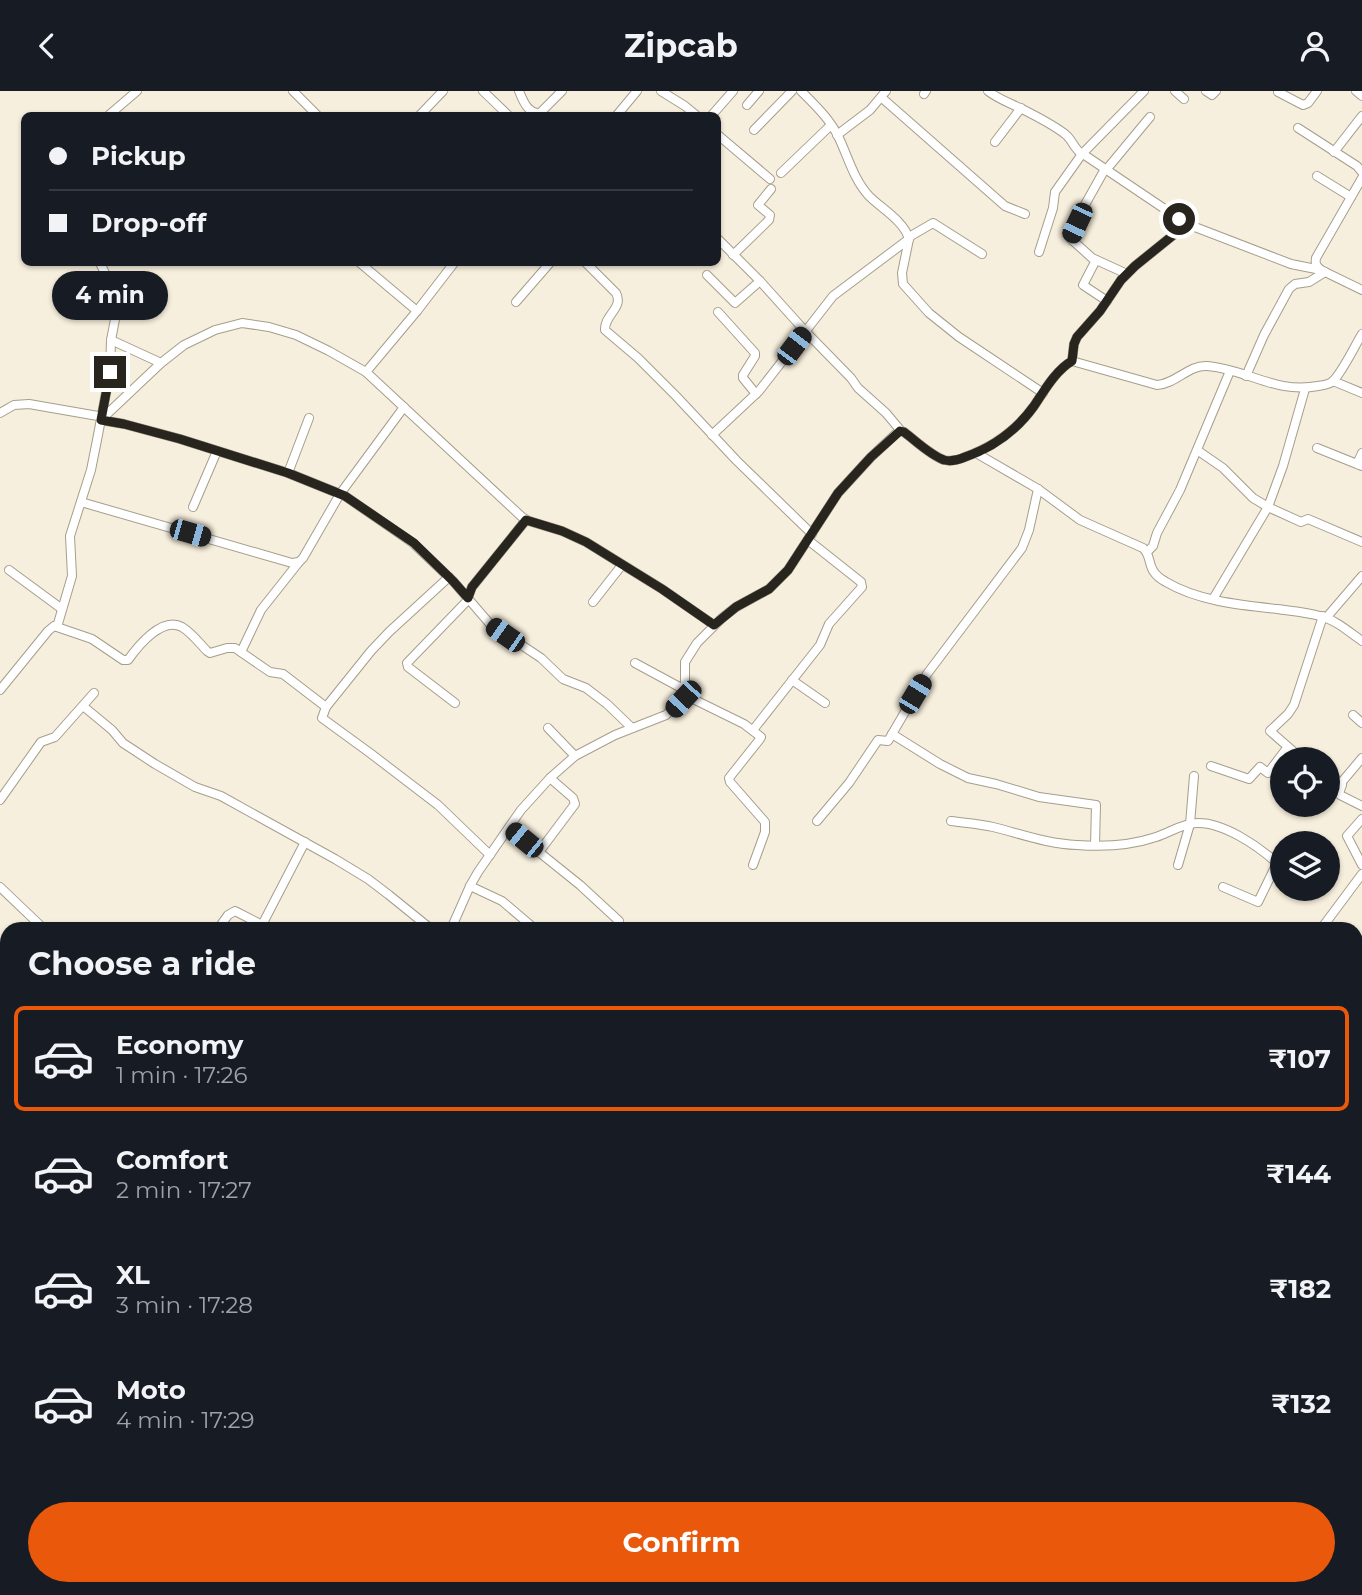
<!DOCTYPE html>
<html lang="en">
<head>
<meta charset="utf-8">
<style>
  :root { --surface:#171b24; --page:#20242c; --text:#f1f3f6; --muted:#9ea1a6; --line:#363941; --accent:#ea580c }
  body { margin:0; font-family:Montserrat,sans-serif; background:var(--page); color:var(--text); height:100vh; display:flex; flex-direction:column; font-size:26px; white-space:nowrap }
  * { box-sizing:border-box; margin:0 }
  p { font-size:23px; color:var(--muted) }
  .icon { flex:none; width:38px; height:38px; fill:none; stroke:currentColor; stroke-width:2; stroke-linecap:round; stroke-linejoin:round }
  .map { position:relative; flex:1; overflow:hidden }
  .side { position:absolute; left:0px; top:831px; width:1363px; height:674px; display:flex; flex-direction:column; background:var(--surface); border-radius:21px 21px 0 0; box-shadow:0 2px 5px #0004 }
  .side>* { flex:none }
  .guide { position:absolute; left:21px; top:21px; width:700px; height:154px; border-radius:10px; box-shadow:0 2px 5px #0004; display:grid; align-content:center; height:154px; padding:0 28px; background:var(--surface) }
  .controls { position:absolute; left:1270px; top:656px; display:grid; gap:14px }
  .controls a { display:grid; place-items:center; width:70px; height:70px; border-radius:50%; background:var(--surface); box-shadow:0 2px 5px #0004; font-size:35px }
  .end { position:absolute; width:32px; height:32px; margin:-16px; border:9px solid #28251f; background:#fff; box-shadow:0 0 0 4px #fff }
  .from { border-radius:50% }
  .bubble { position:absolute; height:49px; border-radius:24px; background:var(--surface); box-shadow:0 2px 5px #0004; font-size:23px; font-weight:700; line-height:49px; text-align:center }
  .car { position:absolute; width:21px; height:42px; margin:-21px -10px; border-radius:9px; box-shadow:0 0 5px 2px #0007; background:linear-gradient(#222 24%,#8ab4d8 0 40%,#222 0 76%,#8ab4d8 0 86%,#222 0) }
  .guide b { display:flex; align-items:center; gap:24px; height:66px; font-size:26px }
  .guide b+b { border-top:2px solid var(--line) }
  .guide i { width:18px; height:18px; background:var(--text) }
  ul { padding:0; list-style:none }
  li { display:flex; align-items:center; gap:21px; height:105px; margin:0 14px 10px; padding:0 14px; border:4px solid transparent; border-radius:10px }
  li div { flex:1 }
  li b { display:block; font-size:26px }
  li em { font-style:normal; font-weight:700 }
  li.on { border-color:var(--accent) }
  li>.icon { width:63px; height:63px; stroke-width:1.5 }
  h2 { padding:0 28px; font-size:32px; line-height:84px }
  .primary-button { display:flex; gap:14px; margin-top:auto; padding:14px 28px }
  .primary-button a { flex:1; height:80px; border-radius:42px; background:var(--accent); color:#fff; font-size:28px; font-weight:700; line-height:80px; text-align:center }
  header { display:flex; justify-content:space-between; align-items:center; height:91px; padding:0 28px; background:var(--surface); font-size:32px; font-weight:700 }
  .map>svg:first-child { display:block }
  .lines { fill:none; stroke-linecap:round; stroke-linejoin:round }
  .minor-casing { stroke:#a69e8d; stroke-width:10 }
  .minor { stroke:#fff; stroke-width:8 }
  .route { stroke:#28251f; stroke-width:9 }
</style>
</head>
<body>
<header><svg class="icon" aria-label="back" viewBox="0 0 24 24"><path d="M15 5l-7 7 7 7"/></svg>Zipcab<svg class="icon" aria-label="person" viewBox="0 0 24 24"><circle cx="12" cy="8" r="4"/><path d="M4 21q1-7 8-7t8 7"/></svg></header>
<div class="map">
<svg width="1362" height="1504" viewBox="0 0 1362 1504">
  <rect width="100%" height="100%" fill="#f7efdd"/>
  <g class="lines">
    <defs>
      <g id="minor">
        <path d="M293,0L317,24"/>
        <path d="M483,0L508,24"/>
        <path d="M519,0C523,10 528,23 540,22L562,0"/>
        <path d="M661,0L685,15L696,24"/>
        <path d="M801,0C815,14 830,28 839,47C848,66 854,89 869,105C882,118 904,130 909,148L902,182L903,193L929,222L959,246L1043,302"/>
        <path d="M988,0C998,8 1010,12 1022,18C1036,25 1052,33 1065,43C1072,48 1074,58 1082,63L1144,0"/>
        <path d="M1175,0L1184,8"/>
        <path d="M1206,0L1212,4L1216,0"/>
        <path d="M1356,0L1362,5"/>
        <path d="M1278,1L1303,14L1308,12L1317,0"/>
        <path d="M924,3L926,0"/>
        <path d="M882,7L1005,115L1025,123"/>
        <path d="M747,14L759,0"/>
        <path d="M109,24L137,0"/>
        <path d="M420,24L443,0"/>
        <path d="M617,24L637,0"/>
        <path d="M712,24L733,0"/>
        <path d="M1298,37L1357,75L1362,81"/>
        <path d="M754,39L792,0"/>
        <path d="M718,44L770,88"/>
        <path d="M837,44L870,19L886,0"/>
        <path d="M995,51L1021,17"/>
        <path d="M1334,61L1362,25"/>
        <path d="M1083,63L1187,133L1291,173L1321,179"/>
        <path d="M1105,78L1082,119L1070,147L1092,167L1127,183"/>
        <path d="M1106,79L1150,26"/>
        <path d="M781,82L831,34"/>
        <path d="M1317,85L1351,106"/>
        <path d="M1362,87L1316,167C1315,173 1316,175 1321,179L1362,199"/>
        <path d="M909,146L933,132L982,163"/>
        <path d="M718,148L760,190L805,240L851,287L858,297L886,322L901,340"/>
        <path d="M1039,161L1053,117L1055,101L1082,63"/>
        <path d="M733,164L769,129L770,124L758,114L771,98"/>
        <path d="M1096,169L1083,194L1107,210"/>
        <path d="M360,172L417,220"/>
        <path d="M586,172L616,202C624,217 604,224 605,239L638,267L676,305L737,370L812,443"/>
        <path d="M707,184L735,212L760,190"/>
        <path d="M516,211L549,173"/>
        <path d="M718,221L755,262V265L743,284V287L756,303"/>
        <path d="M111,249L161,272"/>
        <path d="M1072,270L1074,253L1077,246L1100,220L1121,189L1135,175L1187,133"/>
        <path d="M366,281L522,426L529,430L562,440L586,451L662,498L714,534"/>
        <path d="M1246,285L1264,244L1289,198L1295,193L1309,191L1325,181"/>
        <path d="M1333,290L1362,302"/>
        <path d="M0,322L14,314L29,313L98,325L106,324L161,272L184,254L215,239L242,232L269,236L296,244L329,260L366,281L417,220L454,172"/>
        <path d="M101,329L124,333L180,348L288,382L345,405L413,452L453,490L490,533L541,567L563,588L586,597L607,613L632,637"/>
        <path d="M712,344L759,300L833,205L909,148"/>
        <path d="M1317,357L1362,375"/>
        <path d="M1197,359L1223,377L1253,407L1268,416L1301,431L1308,428L1362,451"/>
        <path d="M976,362L1038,398L1080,429L1143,457C1154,467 1144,479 1166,491C1198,510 1240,514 1277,518C1291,520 1306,521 1320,525C1336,529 1349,541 1362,550"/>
        <path d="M1357,373L1362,362"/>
        <path d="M288,382L309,327"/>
        <path d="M81,411L292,472L299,471L303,467L340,403L404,316"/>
        <path d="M193,416L217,360"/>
        <path d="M1147,461L1153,455L1157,442L1180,399L1230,280"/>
        <path d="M9,479L62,518"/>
        <path d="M449,486L389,541L371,560L326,616L322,627L370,662L438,714L490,764"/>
        <path d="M1213,508L1268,416L1283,375L1305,298"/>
        <path d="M593,511L622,474"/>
        <path d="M1326,527L1362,485"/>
        <path d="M57,536L72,485L70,445L91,379L97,349L110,281L111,249L118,213L117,206L100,172"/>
        <path d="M241,561L261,519L299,471"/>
        <path d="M635,572L685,599"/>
        <path d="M792,589L825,612"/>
        <path d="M0,599L48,540L54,535L92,548L123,569H128C138,555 162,525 182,536C192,542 200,553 207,560L210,562L227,557H235L270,581L283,583L326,616"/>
        <path d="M685,604L744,633L761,646L760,648L729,687L730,691L765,731V741L753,774"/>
        <path d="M455,612L408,576L407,572L466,511L472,496L526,429"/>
        <path d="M83,615L112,639L123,652L155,673L195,696L221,705L335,768L368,788L389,804L431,838"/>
        <path d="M1353,624L1362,632"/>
        <path d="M548,637L575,665"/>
        <path d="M753,639L820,554L829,533L862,496L861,491L808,449"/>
        <path d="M892,643L940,673L968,687L996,693L1039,706L1096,714L1095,754"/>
        <path d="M1302,668L1270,640L1288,623L1294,614L1323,525"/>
        <path d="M1211,675L1249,688L1260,676L1268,682L1287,657"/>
        <path d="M1328,683L1342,694L1339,702L1340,704L1362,715"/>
        <path d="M1341,692L1362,667"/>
        <path d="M0,709L41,651L55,646L94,602"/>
        <path d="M1362,728L1347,745L1362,774"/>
        <path d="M817,730L849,692L878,649L888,650L927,583L1022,457L1029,439L1038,398"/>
        <path d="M951,730C965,732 980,733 993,736C1021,743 1048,753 1077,754C1102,756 1132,754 1156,746C1169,742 1183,732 1197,732C1223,731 1258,755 1277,772L1258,811L1223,796"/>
        <path d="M509,737L580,794L619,830"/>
        <path d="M539,761L575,713L573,707L550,687"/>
        <path d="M1178,774L1190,733L1194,685"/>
        <path d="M470,795L502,810L535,838"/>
        <path d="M0,796L44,838"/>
        <path d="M262,834L305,751"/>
        <path d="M218,838L228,824L235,820L270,838"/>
        <path d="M451,838L470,795L478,781L521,719L550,687L575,665L615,644L666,624L685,604V571L697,552L722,527L736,516L769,498L788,479L838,402L871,366L899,340L904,341C916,350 930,364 944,369C952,371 958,369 965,366C993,356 1016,340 1034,315C1044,300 1056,279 1072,270L1157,294C1176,293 1188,274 1207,275C1247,278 1275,303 1318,295C1324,294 1329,294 1333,290C1343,280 1354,256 1362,243"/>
        <path d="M1321,838L1362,783"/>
        <path d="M0,876L7,867"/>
        <path d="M0,963L7,954"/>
        <path d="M0,997L7,1004"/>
        <path d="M0,1030L7,1024"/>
        <path d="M0,1085L7,1093"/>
        <path d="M0,1153L7,1147"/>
        <path d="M0,1194L7,1204"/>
        <path d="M0,1265L7,1258"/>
        <path d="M0,1354L7,1348"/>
        <path d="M0,1401L2,1405L0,1410"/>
        <path d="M1356,1404L1362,1407"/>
        <path d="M0,1471L7,1479"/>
        <path d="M1356,1486L1362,1488"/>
        <path d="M25,1498L30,1504"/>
        <path d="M153,1498L160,1504"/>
        <path d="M219,1498L226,1504"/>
        <path d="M378,1498L383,1504"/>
        <path d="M413,1498L419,1504"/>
        <path d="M577,1498L584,1504"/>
        <path d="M1273,1498L1280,1504"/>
        <path d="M59,1504L66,1498"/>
        <path d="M428,1504L436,1498"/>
        <path d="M521,1504L526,1498"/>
        <path d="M549,1504L555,1498"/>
        <path d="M604,1504L607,1498"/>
        <path d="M1336,1504L1337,1502"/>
      </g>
    </defs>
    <use href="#minor" class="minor-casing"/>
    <use href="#minor" class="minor"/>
  </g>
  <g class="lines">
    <path class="route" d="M110,281L101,329L124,333L180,348L288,382L345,405L414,452L453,490L468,507L472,496L526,429L562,440L586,451L662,498L714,534L736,516L769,498L788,479L838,402L871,366L900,340L904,341C916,350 930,364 944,369C952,371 958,369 965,366C994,356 1016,340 1034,315C1044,300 1056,279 1072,270L1074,253L1077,246L1100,220L1121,189L1135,175L1187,133L1179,128"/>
  </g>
</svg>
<div class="controls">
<a><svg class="icon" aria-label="locate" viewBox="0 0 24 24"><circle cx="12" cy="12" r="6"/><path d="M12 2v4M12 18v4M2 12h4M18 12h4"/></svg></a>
<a><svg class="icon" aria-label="layers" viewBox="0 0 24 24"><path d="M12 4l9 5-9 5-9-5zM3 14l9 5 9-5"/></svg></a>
</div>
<i class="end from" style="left:1179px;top:128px"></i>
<i class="end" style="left:110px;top:281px"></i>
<div class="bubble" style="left:52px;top:180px;width:116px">4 min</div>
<i class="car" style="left:1077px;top:132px;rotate:205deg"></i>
<i class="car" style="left:794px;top:255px;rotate:37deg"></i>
<i class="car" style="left:190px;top:442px;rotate:106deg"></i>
<i class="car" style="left:505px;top:544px;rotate:305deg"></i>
<i class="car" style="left:915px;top:603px;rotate:31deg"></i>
<i class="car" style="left:683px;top:608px;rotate:223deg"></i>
<i class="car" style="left:524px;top:749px;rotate:309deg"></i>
<div class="guide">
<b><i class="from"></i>Pickup</b>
<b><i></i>Drop-off</b>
</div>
<section class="side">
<h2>Choose a ride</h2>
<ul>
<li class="on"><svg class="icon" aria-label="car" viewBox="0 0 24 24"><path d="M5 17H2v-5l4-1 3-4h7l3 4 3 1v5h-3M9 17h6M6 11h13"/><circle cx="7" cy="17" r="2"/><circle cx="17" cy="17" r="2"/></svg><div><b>Economy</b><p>1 min · 17:26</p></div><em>₹107</em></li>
<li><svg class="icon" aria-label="car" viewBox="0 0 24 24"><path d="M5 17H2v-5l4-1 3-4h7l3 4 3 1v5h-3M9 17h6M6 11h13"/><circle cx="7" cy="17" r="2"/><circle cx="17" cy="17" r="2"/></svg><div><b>Comfort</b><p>2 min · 17:27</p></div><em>₹144</em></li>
<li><svg class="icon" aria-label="car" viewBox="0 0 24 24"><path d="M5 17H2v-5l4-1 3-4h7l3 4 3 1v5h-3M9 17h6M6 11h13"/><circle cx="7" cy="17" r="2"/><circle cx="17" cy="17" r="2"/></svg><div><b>XL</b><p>3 min · 17:28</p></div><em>₹182</em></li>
<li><svg class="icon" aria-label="car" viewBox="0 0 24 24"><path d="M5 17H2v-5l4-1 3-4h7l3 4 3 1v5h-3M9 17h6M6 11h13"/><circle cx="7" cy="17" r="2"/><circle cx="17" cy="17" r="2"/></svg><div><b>Moto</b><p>4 min · 17:29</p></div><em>₹132</em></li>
</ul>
<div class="primary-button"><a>Confirm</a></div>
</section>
</div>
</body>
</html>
